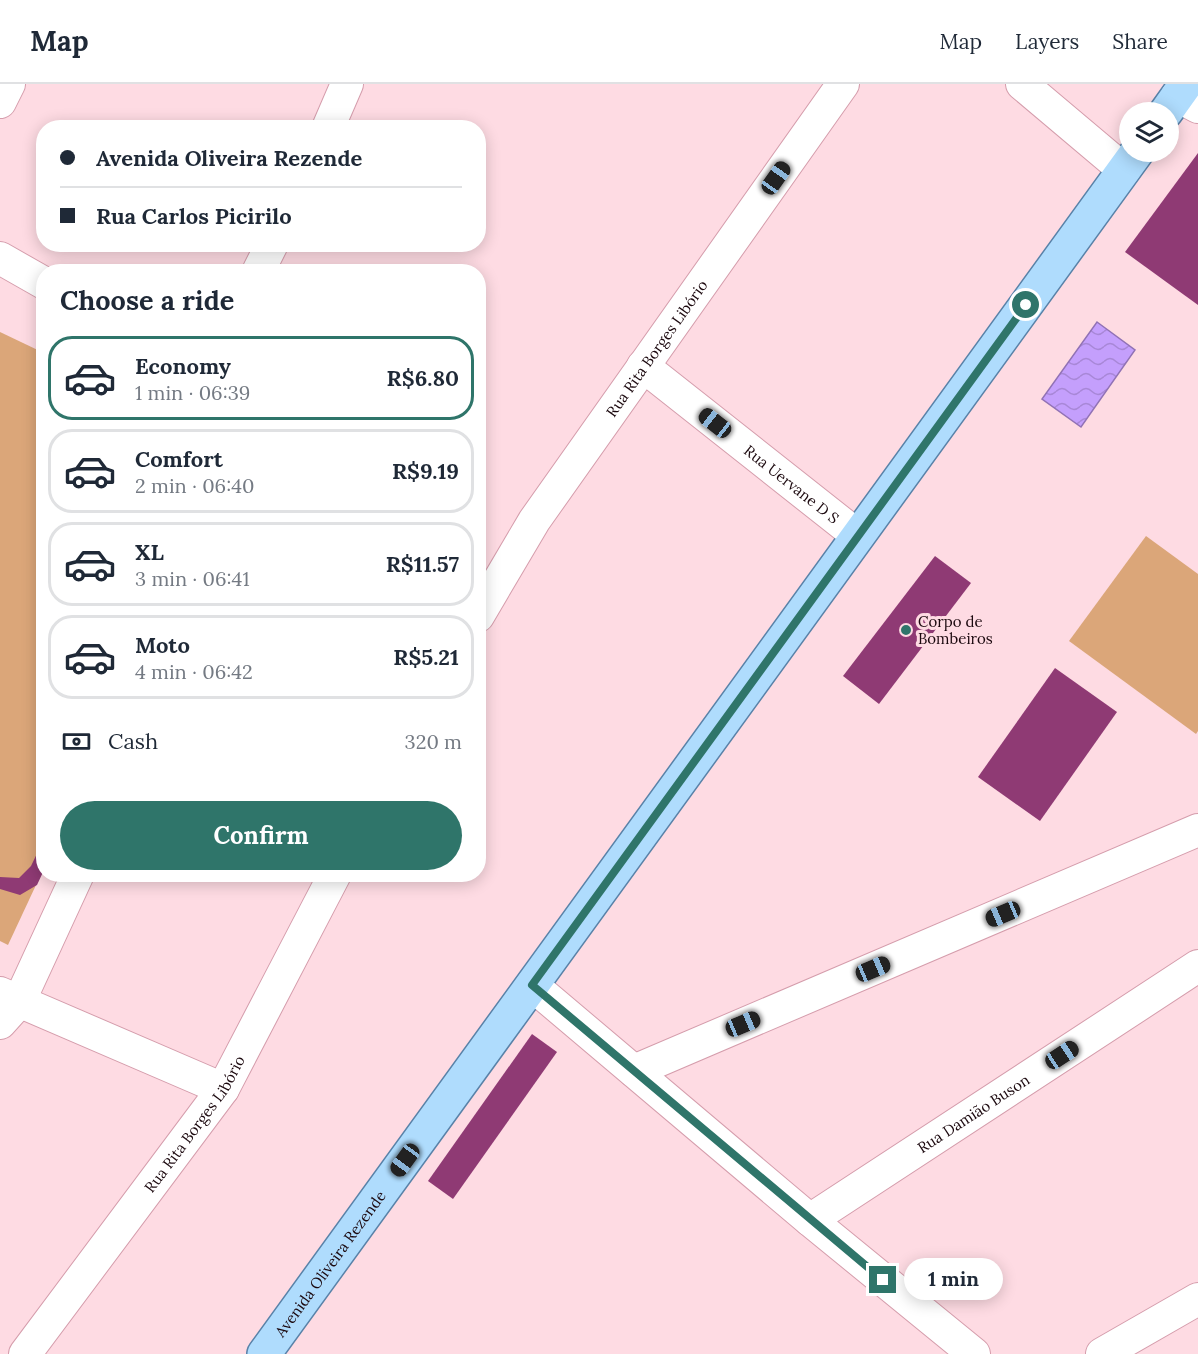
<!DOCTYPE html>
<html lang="en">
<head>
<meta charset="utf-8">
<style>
  :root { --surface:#fff; --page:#f6f6f7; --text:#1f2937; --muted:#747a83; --line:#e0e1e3; --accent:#2f756a }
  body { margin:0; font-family:Lora,serif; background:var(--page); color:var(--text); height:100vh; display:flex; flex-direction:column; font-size:22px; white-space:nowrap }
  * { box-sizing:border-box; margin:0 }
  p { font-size:20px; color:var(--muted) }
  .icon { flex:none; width:33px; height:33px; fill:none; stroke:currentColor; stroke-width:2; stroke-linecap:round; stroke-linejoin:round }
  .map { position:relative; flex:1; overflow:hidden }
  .panel { position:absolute; left:36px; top:180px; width:450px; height:618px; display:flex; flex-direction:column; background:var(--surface); border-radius:24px; box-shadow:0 3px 15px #0003 }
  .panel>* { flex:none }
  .top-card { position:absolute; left:36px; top:36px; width:450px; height:132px; border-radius:24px; box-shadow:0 3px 15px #0003; display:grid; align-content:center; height:132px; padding:0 24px; background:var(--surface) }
  .buttons { position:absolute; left:1119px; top:18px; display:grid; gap:12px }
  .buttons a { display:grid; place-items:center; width:60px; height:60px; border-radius:50%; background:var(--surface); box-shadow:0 3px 15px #0003; font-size:30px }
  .end { position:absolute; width:27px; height:27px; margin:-14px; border:8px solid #2f756a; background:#fff; box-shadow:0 0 0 3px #fff }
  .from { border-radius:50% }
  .bubble { position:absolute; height:42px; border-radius:21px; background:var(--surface); box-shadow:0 3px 15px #0003; font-size:20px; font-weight:700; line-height:42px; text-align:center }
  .car { position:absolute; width:18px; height:36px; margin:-18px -9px; border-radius:8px; box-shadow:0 0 4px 2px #0007; background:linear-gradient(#222 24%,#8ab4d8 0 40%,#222 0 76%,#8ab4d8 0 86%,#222 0) }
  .top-card b { display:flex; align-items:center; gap:21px; height:57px; font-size:22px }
  .top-card b+b { border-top:2px solid var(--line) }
  .top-card i { width:15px; height:15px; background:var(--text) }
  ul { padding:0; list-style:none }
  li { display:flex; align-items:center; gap:18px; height:84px; margin:0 12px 9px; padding:0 12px; border:3px solid var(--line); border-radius:24px }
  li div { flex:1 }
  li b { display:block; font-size:22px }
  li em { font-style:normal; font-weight:700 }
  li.on { border-color:var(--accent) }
  li>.icon { width:54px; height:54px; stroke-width:1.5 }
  h2 { padding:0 24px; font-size:27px; line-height:72px }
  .pay { display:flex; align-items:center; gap:15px; height:66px; padding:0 24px; font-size:22px }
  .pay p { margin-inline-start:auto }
  .button { display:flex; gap:12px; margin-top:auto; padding:12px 24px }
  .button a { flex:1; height:69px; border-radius:36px; background:var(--accent); color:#fff; font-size:24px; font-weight:700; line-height:69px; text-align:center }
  header { display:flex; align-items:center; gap:36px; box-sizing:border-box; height:84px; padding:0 30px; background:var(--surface); border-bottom:2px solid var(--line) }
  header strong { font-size:28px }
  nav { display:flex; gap:33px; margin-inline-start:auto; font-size:21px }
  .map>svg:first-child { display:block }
  .pitch { fill:#dba679 }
  .water { fill:url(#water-waves); stroke:#9172b5; stroke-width:1.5 }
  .building { fill:#8f3a74 }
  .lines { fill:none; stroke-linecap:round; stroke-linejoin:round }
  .minor-casing { stroke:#d59dac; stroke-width:34 }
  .major-casing { stroke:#5982a8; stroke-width:36 }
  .minor { stroke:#fff; stroke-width:32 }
  .major { stroke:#afdcfd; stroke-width:33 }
  .route { stroke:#2f756a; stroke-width:8 }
  .poi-dot { fill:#2f756a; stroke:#fedbe3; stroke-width:2 }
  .labels { text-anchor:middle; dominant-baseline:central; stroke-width:6; stroke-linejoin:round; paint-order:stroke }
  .street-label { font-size:15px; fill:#1b080e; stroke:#fedbe3 }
  .poi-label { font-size:15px; fill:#1b080e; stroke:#fedbe3; text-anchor:start }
</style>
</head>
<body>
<header>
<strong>Map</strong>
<nav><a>Map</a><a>Layers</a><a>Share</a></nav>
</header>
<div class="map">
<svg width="1198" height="1270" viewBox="0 0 1198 1270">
  <defs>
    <pattern id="water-waves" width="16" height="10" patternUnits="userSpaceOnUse" patternTransform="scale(1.5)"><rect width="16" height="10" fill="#c49ffc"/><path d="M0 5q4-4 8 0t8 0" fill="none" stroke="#a887d7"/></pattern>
  </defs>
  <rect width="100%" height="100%" fill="#fedbe3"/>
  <g class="pitch">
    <path d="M0,248L44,269L43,786L8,861L0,857Z"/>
    <path d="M1146,452L1198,490V647L1196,650L1069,557Z"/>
  </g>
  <path class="water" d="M1097,238L1135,266L1081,343L1042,315Z"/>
  <g class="building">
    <path d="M1198,69V221L1125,168Z"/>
    <path d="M935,472L971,499L879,620L843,592Z"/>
    <path d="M1055,584L1117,628L1040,737L978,693Z"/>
    <path d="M44,755V786L37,801L20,811L0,805V793L19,794L31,782Z"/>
    <path d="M532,950L557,968L453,1115L428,1097Z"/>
  </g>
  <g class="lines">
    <defs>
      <g id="minor">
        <path d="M1022,0L1124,86"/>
        <path d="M1177,12L1198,23"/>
        <path d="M0,18L9,0"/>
        <path d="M328,44L347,0"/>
        <path d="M0,174L44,199"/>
        <path d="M258,188L272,160"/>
        <path id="s1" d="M643,282L858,452"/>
        <path id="s2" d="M478,532L534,437L843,0"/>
        <path d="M532,901L810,1136L974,1270"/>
        <path d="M0,909L223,1005"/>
        <path d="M0,939L19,918L78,790"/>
        <path d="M634,987L1198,746"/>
        <path id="s3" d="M810,1136L1198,882"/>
        <path id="s4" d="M25,1270L223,1005L335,790"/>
        <path d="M1102,1270L1198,1215"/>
      </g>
      <g id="major">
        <path d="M1166,28L1186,0"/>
        <path id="s5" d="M264,1270L1137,68"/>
      </g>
    </defs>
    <use href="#minor" class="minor-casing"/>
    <use href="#major" class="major-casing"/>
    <use href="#minor" class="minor"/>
    <use href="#major" class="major"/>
  </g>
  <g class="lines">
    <path class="route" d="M883,1196L532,901L1026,221"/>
  </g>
  <circle class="poi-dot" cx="906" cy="546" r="6"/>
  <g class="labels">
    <g class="street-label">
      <text stroke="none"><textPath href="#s2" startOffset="322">Rua Rita Borges Libório</textPath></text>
      <text stroke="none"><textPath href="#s1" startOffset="190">Rua Uervane D S</textPath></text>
      <text stroke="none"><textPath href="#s3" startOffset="195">Rua Damião Buson</textPath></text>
      <text stroke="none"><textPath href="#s4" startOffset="286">Rua Rita Borges Libório</textPath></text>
      <text stroke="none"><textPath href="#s5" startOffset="112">Avenida Oliveira Rezende</textPath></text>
    </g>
    <g class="poi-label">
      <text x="918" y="537">Corpo de<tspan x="918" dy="17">Bombeiros</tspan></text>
    </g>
  </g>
</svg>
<div class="buttons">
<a><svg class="icon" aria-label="layers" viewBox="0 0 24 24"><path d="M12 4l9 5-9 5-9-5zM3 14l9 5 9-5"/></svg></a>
</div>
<i class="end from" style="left:1026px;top:221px"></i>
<i class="end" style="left:883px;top:1196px"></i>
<div class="bubble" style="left:904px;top:1174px;width:99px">1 min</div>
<i class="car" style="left:776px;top:94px;rotate:35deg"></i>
<i class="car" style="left:715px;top:339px;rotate:308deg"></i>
<i class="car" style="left:1003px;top:830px;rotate:247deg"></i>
<i class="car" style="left:873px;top:885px;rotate:67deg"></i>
<i class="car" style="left:743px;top:940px;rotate:67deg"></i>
<i class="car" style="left:1062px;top:971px;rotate:57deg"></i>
<i class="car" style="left:405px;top:1076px;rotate:216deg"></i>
<div class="top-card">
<b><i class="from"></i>Avenida Oliveira Rezende</b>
<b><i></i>Rua Carlos Picirilo</b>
</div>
<section class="panel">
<h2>Choose a ride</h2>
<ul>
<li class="on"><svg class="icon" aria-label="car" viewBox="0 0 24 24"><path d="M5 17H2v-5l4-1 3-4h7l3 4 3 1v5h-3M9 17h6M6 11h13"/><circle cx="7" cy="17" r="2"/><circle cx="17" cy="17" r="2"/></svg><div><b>Economy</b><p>1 min · 06:39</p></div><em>R$6.80</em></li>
<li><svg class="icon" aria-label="car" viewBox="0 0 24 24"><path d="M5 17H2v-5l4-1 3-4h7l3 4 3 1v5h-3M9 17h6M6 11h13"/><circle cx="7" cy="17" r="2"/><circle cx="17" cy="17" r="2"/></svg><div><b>Comfort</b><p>2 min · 06:40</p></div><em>R$9.19</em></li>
<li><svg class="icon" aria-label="car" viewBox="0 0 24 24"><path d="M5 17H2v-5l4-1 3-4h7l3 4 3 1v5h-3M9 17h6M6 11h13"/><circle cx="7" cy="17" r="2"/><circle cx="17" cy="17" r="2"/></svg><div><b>XL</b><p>3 min · 06:41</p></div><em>R$11.57</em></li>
<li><svg class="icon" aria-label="car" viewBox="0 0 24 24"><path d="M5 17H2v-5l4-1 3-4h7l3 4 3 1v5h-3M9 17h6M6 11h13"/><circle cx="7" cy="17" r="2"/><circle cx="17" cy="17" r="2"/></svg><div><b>Moto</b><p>4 min · 06:42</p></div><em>R$5.21</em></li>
</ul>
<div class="pay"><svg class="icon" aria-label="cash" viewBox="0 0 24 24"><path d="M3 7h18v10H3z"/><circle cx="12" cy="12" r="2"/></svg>Cash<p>320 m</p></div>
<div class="button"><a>Confirm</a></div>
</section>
</div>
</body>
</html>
